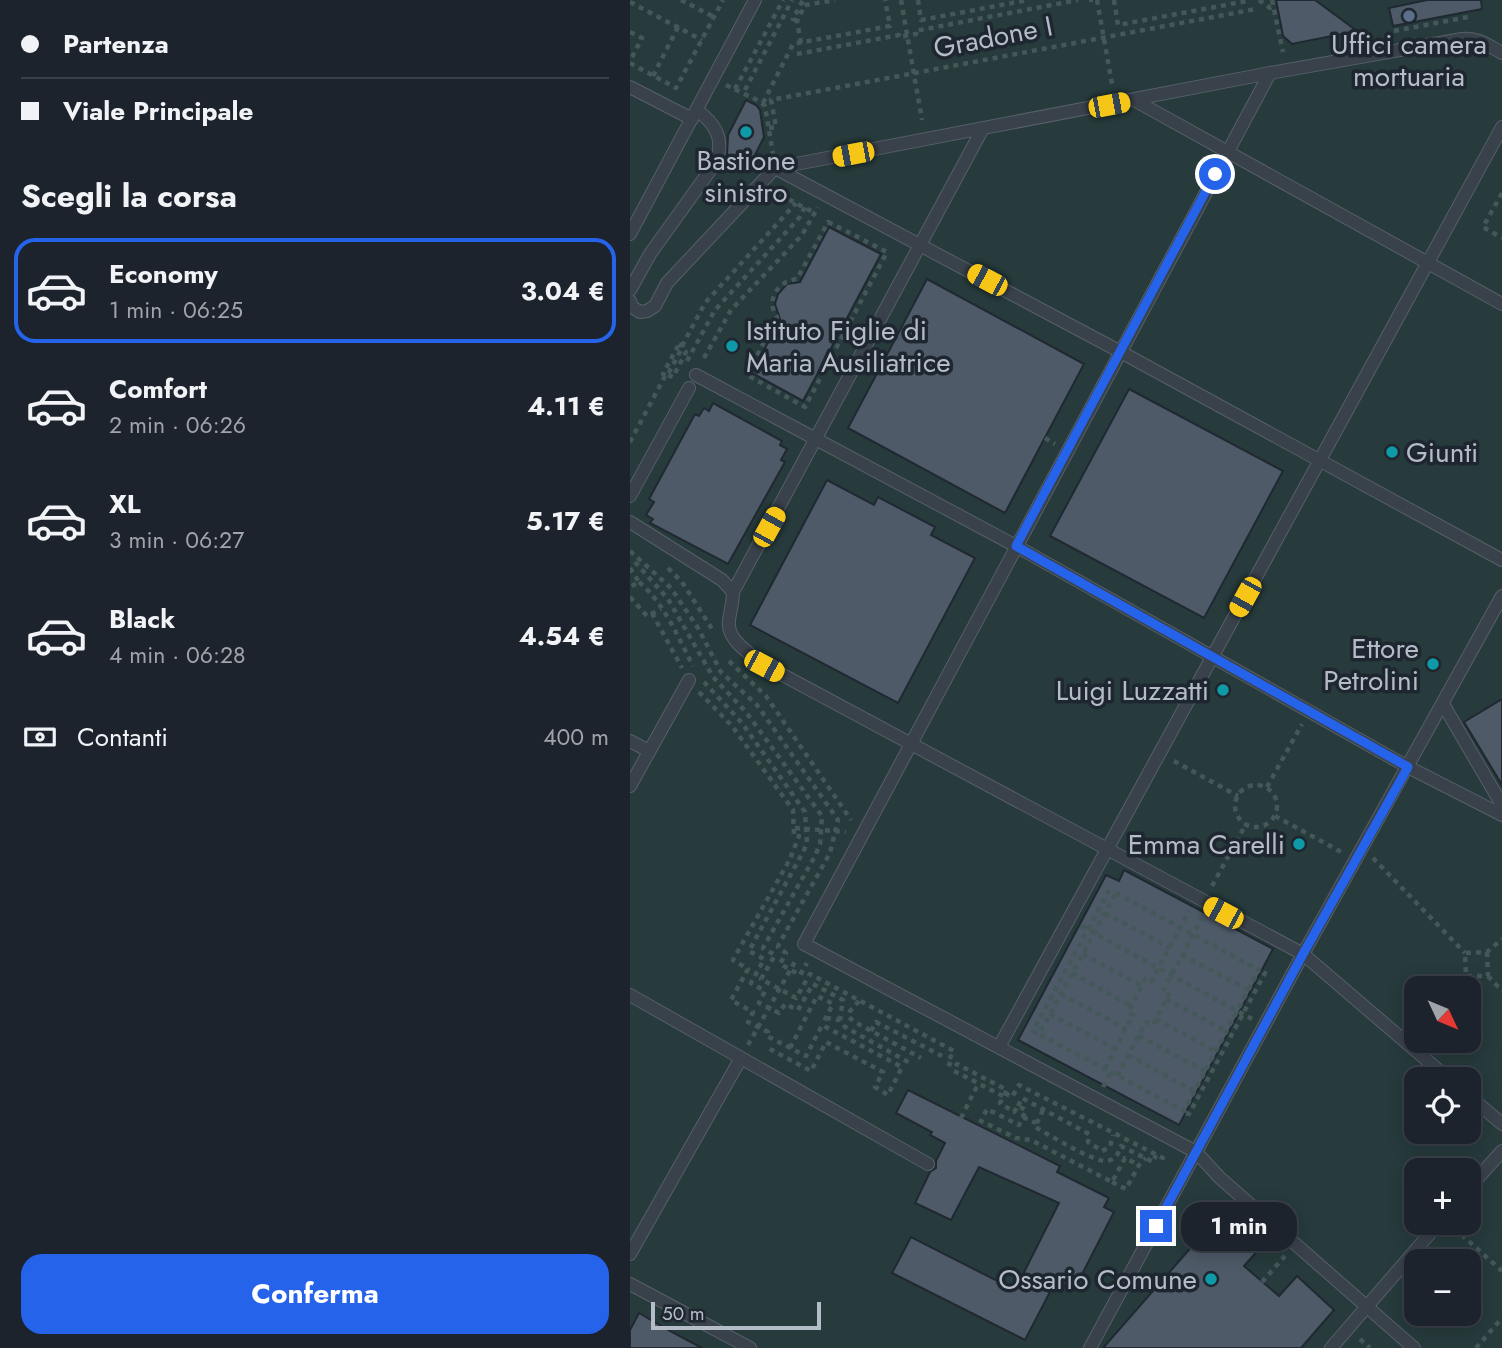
<!DOCTYPE html>
<html lang="it">
<head>
<meta charset="utf-8">
<style>
  :root { --surface:#1c232c; --page:#252b34; --text:#f1f3f6; --muted:#a0a4a9; --line:#3a4048; --accent:#2563eb }
  body { margin:0; font-family:Jost,sans-serif; background:var(--page); color:var(--text); height:100vh; display:flex; flex-direction:column; font-size:26px; white-space:nowrap }
  * { box-sizing:border-box; margin:0 }
  p { font-size:23px; color:var(--muted) }
  .icon { flex:none; width:38px; height:38px; fill:none; stroke:currentColor; stroke-width:2; stroke-linecap:round; stroke-linejoin:round }
  .map { position:relative; flex:1; overflow:hidden }
  .details { display:flex; flex-direction:column; background:var(--surface); width:630px }
  .details>* { flex:none }
  .banner { display:grid; align-content:center; height:154px; padding:0 21px; background:var(--surface) }
  .needle { width:46px; rotate:134deg }
  .fabs { position:absolute; left:774px; top:976px; display:grid; gap:14px }
  .fabs a { display:grid; place-items:center; width:77px; height:77px; border-radius:14px; background:var(--surface); box-shadow:0 4px 18px #0003,0 0 0 2px var(--line); font-size:35px }
  .scale { position:absolute; left:21px; bottom:18px; width:170px; box-sizing:border-box; padding-left:7px; border:4px solid #b4bcc7; border-top:0; font-size:19px; line-height:24px; white-space:nowrap; color:#b4bcc7; -webkit-text-stroke:5px #1e2630; paint-order:stroke }
  .end { position:absolute; width:32px; height:32px; margin:-16px; border:9px solid #2563eb; background:#fff; box-shadow:0 0 0 4px #fff }
  .from { border-radius:50% }
  .bubble { position:absolute; height:49px; border-radius:21px; background:var(--surface); box-shadow:0 4px 18px #0003,0 0 0 2px var(--line); font-size:23px; font-weight:700; line-height:49px; text-align:center }
  .car { position:absolute; width:21px; height:42px; margin:-21px -10px; border-radius:9px; box-shadow:0 0 5px 2px #0007; background:linear-gradient(#f5c518 24%,#345 0 40%,#f5c518 0 76%,#345 0 86%,#f5c518 0) }
  .banner b { display:flex; align-items:center; gap:24px; height:66px; font-size:26px }
  .banner b+b { border-top:2px solid var(--line) }
  .banner i { width:18px; height:18px; background:var(--text) }
  ul { padding:0; list-style:none }
  li { display:flex; align-items:center; gap:21px; height:105px; margin:0 14px 10px; padding:0 7px; border:4px solid transparent; border-radius:21px }
  li div { flex:1 }
  li b { display:block; font-size:26px }
  li em { font-style:normal; font-weight:700 }
  li.active { border-color:var(--accent) }
  li>.icon { width:63px; height:63px; stroke-width:1.5 }
  h2 { padding:0 21px; font-size:32px; line-height:84px }
  .pay { display:flex; align-items:center; gap:18px; height:77px; padding:0 21px; font-size:26px }
  .pay p { margin-inline-start:auto }
  .button { display:flex; gap:14px; margin-top:auto; padding:14px 21px }
  .button a { flex:1; height:80px; border-radius:21px; background:var(--accent); color:#fff; font-size:28px; font-weight:700; line-height:80px; text-align:center }
  main { display:flex; flex:1; min-height:0 }
  .map>svg:first-child { display:block }
  .green { fill:#273b3c; fill-rule:evenodd }
  .building { fill:#4e5a67; stroke:#202832; stroke-width:2 }
  .lines { fill:none; stroke-linecap:round; stroke-linejoin:round }
  .service-casing { stroke:#575f69; stroke-width:14 }
  .path { stroke:#455859; stroke-width:4.5; stroke-dasharray:5 5; stroke-linecap:butt }
  .service { stroke:#39414b; stroke-width:12 }
  .route { stroke:#2563eb; stroke-width:9 }
  .service-dot { fill:#5c6f8a; stroke:#1e2630; stroke-width:2.5 }
  .culture-dot { fill:#0f9aa8; stroke:#1e2630; stroke-width:2.5 }
  .labels { text-anchor:middle; dominant-baseline:central; stroke-width:7; stroke-linejoin:round; paint-order:stroke }
  .street-label { font-size:28px; fill:#b4bcc7; stroke:#1e2630 }
  .poi-label { font-size:28px; fill:#b4bcc7; stroke:#1e2630; text-anchor:end }
</style>
</head>
<body>
<main>
<section class="details">
<div class="banner">
<b><i class="from"></i>Partenza</b>
<b><i></i>Viale Principale</b>
</div>
<h2>Scegli la corsa</h2>
<ul>
<li class="active"><svg class="icon" aria-label="car" viewBox="0 0 24 24"><path d="M5 17H2v-5l4-1 3-4h7l3 4 3 1v5h-3M9 17h6M6 11h13"/><circle cx="7" cy="17" r="2"/><circle cx="17" cy="17" r="2"/></svg><div><b>Economy</b><p>1 min · 06:25</p></div><em>3.04 €</em></li>
<li><svg class="icon" aria-label="car" viewBox="0 0 24 24"><path d="M5 17H2v-5l4-1 3-4h7l3 4 3 1v5h-3M9 17h6M6 11h13"/><circle cx="7" cy="17" r="2"/><circle cx="17" cy="17" r="2"/></svg><div><b>Comfort</b><p>2 min · 06:26</p></div><em>4.11 €</em></li>
<li><svg class="icon" aria-label="car" viewBox="0 0 24 24"><path d="M5 17H2v-5l4-1 3-4h7l3 4 3 1v5h-3M9 17h6M6 11h13"/><circle cx="7" cy="17" r="2"/><circle cx="17" cy="17" r="2"/></svg><div><b>XL</b><p>3 min · 06:27</p></div><em>5.17 €</em></li>
<li><svg class="icon" aria-label="car" viewBox="0 0 24 24"><path d="M5 17H2v-5l4-1 3-4h7l3 4 3 1v5h-3M9 17h6M6 11h13"/><circle cx="7" cy="17" r="2"/><circle cx="17" cy="17" r="2"/></svg><div><b>Black</b><p>4 min · 06:28</p></div><em>4.54 €</em></li>
</ul>
<div class="pay"><svg class="icon" aria-label="cash" viewBox="0 0 24 24"><path d="M3 7h18v10H3z"/><circle cx="12" cy="12" r="2"/></svg>Contanti<p>400 m</p></div>
<div class="button"><a>Conferma</a></div>
</section>
<div class="map">
<svg width="872" height="1348" viewBox="0 0 872 1348">
  <rect width="100%" height="100%" fill="#252f3b"/>
  <path class="green" d="M0,0H872V1348H0ZM786,989H838V1041H786ZM786,1080H838V1132H786ZM786,1171H838V1223H786ZM786,1262H838V1314H786Z"/>
  <g class="building">
    <path d="M646,0H685L727,31L662,44L653,36Z"/>
    <path d="M797,0H851L852,9L763,26L759,8Z"/>
    <path d="M116,100L126,105L130,110L134,137L119,167L97,155L98,135Z"/>
    <path d="M199,227L251,254L173,401L122,373L150,319L145,304L148,294L157,284L170,282Z"/>
    <path d="M297,279L454,364L375,513L218,428Z"/>
    <path d="M499,389L653,471L574,618L420,536Z"/>
    <path d="M83,403L152,441L150,445L157,449L151,460L155,462L98,564L20,523L23,519L16,515L24,502L19,499L65,414L69,416L74,408L79,411Z"/>
    <path d="M197,480L244,505L248,497L305,527L301,535L345,558L268,703L120,625Z"/>
    <path d="M872,699V785L834,722Z"/>
    <path d="M494,870L643,949L549,1125L388,1040L476,875L489,881Z"/>
    <path d="M278,1090L430,1166L427,1172L479,1198L474,1207L484,1212L447,1284L438,1279L431,1292L422,1288L395,1340L262,1273L281,1237L385,1290L429,1203L349,1167L321,1220L285,1203L300,1172L306,1168V1161L315,1143L300,1135L302,1132L266,1113Z"/>
    <path d="M593,1211L632,1246L614,1266L649,1296L667,1276L704,1310L671,1348H473Z"/>
    <path d="M9,1313L38,1330L72,1348H0V1330Z"/>
  </g>
  <g class="lines">
    <defs>
      <g id="service">
        <path d="M640,73L174,944L566,1152L590,1178L784,1348"/>
        <path d="M0,87L62,119"/>
        <path d="M504,100L872,304"/>
        <path d="M352,130L103,592C103,603 100,611 99,621C96,640 122,655 134,665L673,954L820,1080"/>
        <path d="M145,168L489,351L872,560"/>
        <path d="M0,234L125,0"/>
        <path d="M0,290L20,254L86,162C95,138 85,124 67,110"/>
        <path d="M0,301L2,307L10,312L17,311L25,306L37,283L145,168L640,73L832,39C848,37 859,46 872,53"/>
        <path d="M66,375L386,546L778,767L872,815"/>
        <path d="M0,496L59,388"/>
        <path d="M0,522L92,580L103,592"/>
        <path d="M813,704L872,805"/>
        <path d="M0,741L19,751"/>
        <path d="M0,786L59,680"/>
        <path d="M0,995L298,1164"/>
        <path d="M369,1047L872,127"/>
        <path d="M838,1095L872,1124"/>
        <path d="M838,1189L872,1151"/>
        <path d="M0,1254L111,1058"/>
        <path d="M0,1284L120,1348"/>
        <path d="M460,1348L673,954L872,596"/>
        <path d="M701,1348L809,1223"/>
      </g>
    </defs>
    <use href="#service" class="service-casing"/>
    <g class="path">
      <path d="M51,0L84,17"/>
      <path d="M271,0L292,120"/>
      <path d="M288,0L291,20L398,0"/>
      <path d="M459,0H463"/>
      <path d="M467,0L482,84"/>
      <path d="M484,0L488,25L617,1"/>
      <path d="M629,0L640,8L644,7"/>
      <path d="M642,0L653,52"/>
      <path d="M0,2L72,40"/>
      <path d="M167,21L163,19L173,0"/>
      <path d="M764,31L838,17"/>
      <path d="M0,32L12,38L0,61"/>
      <path d="M171,43L167,21L175,5L205,0"/>
      <path d="M167,54L269,35V37L286,34L285,31L448,0"/>
      <path d="M0,63L46,88L93,0"/>
      <path d="M23,76L48,27"/>
      <path d="M96,85L129,101L135,106L143,154"/>
      <path d="M105,89L153,0"/>
      <path d="M115,90L162,0"/>
      <path d="M133,103L163,44L260,26L255,0"/>
      <path d="M139,128L146,127L141,100L626,9"/>
      <path d="M872,193L853,227L872,238"/>
      <path d="M150,195L185,213"/>
      <path d="M198,222L257,252L175,407L117,375L147,317C135,300 148,281 167,279Z"/>
      <path d="M49,344L53,346L37,376L33,374Z"/>
      <path d="M52,346L75,303L166,203"/>
      <path d="M74,358L101,310L172,235L188,207"/>
      <path d="M57,361L85,310L169,218L175,207"/>
      <path d="M38,375L43,377L56,352L52,349"/>
      <path d="M415,438L425,444"/>
      <path d="M0,442L35,376"/>
      <path d="M0,551L41,588L68,628L91,672L127,705L208,820L200,853L149,944L148,947L156,953L150,964L170,975L177,963"/>
      <path d="M5,562L38,599L83,677L116,712L192,816L190,844L185,856L133,948L145,955L131,979L166,998L180,974L324,1051L317,1063L326,1067"/>
      <path d="M0,568L9,582L0,587"/>
      <path d="M38,568L52,582L82,629"/>
      <path d="M9,582C34,603 48,637 63,666"/>
      <path d="M0,597L17,616L31,609"/>
      <path d="M22,613L52,668"/>
      <path d="M99,661L136,696L221,820"/>
      <path d="M74,682L112,723L175,812L177,843L174,850L119,951L134,959L121,983L135,991L129,1003L149,1013L155,1004L168,1010L183,984L213,1000L210,1018L215,1027L280,1063"/>
      <path d="M69,692L102,726L163,810L164,836H169L160,859L103,960L118,969L101,1000L123,1012L118,1022L138,1032L137,1036L176,1056L192,1025L272,1067L258,1095L245,1087L253,1072L196,1042L181,1071L138,1048"/>
      <path d="M544,761L608,796"/>
      <circle cx="626" cy="806" r="21"/>
      <path d="M637,787L672,724"/>
      <path d="M645,816L713,853"/>
      <path d="M165,828L216,832"/>
      <path d="M743,858L835,953"/>
      <path d="M582,886L616,824"/>
      <path d="M486,893L629,970L554,1111L409,1034Z"/>
      <path d="M475,913L540,948"/>
      <path d="M451,926L622,1019"/>
      <path d="M857,952L858,976H836L835,953L857,952L872,939"/>
      <path d="M453,954L512,986"/>
      <path d="M552,955L619,990"/>
      <path d="M442,973L501,1006"/>
      <path d="M858,976L872,991"/>
      <path d="M823,989L836,976"/>
      <path d="M431,994L496,1029"/>
      <path d="M536,999L596,1031"/>
      <path d="M229,1001L220,1011L219,1017L223,1021L291,1058"/>
      <path d="M420,1014L485,1049"/>
      <path d="M196,1018L210,1020"/>
      <path d="M526,1019L587,1052"/>
      <path d="M241,1031L246,1022L312,1056"/>
      <path d="M407,1033L403,1031L479,890"/>
      <path d="M509,1036L575,1071"/>
      <path d="M118,1045L167,958"/>
      <path d="M160,1048L187,996L203,1004L192,1025"/>
      <path d="M498,1055L564,1091"/>
      <path d="M475,1069L503,1015L498,1012L515,979L521,982L559,911"/>
      <path d="M487,1076L516,1022L523,1025L540,992L534,989L572,918"/>
      <path d="M473,1087L481,1072"/>
      <path d="M375,1093L382,1097L389,1085L533,1158L536,1152"/>
      <path d="M373,1096L324,1071L327,1064L377,1090L370,1103L384,1112L388,1106L396,1110L389,1125L357,1109L351,1121L386,1138L401,1140L482,1182L495,1158L509,1165"/>
      <path d="M388,1106L392,1098L459,1134L458,1142L472,1151L480,1147L483,1135"/>
      <path d="M413,1110L405,1127C418,1134 465,1163 477,1161C485,1160 489,1153 491,1146L523,1162L526,1155"/>
      <path d="M556,1113L559,1114L635,973L632,971"/>
      <path d="M393,1117L406,1123"/>
      <path d="M331,1118L348,1084"/>
      <path d="M482,1182L496,1189L509,1165L516,1158"/>
      <path d="M824,1228L872,1271"/>
      <path d="M632,1282L655,1256"/>
      <path d="M730,1339L740,1348"/>
      <path d="M846,1348L872,1318"/>
    </g>
    <use href="#service" class="service"/>
  </g>
  <g class="lines">
    <path class="route" d="M526,1226L673,954L778,767L386,546L585,174"/>
  </g>
  <circle class="service-dot" cx="779" cy="16" r="7"/>
  <g class="culture-dot">
    <circle cx="116" cy="132" r="7"/>
    <circle cx="102" cy="346" r="7"/>
    <circle cx="762" cy="452" r="7"/>
    <circle cx="803" cy="664" r="7"/>
    <circle cx="593" cy="690" r="7"/>
    <circle cx="669" cy="844" r="7"/>
    <circle cx="581" cy="1279" r="7"/>
  </g>
  <g class="labels">
    <g class="street-label">
      <text transform="translate(363 37) rotate(-11)">Gradone I</text>
    </g>
    <g class="poi-label">
      <text x="779" y="44" text-anchor="middle">Uffici camera<tspan x="779" dy="32">mortuaria</tspan></text>
      <text x="116" y="160" text-anchor="middle">Bastione<tspan x="116" dy="32">sinistro</tspan></text>
      <text x="116" y="330" text-anchor="start">Istituto Figlie di<tspan x="116" dy="32">Maria Ausiliatrice</tspan></text>
      <text x="776" y="452" text-anchor="start">Giunti</text>
      <text x="789" y="648">Ettore<tspan x="789" dy="32">Petrolini</tspan></text>
      <text x="579" y="690">Luigi Luzzatti</text>
      <text x="655" y="844">Emma Carelli</text>
      <text x="567" y="1279">Ossario Comune</text>
    </g>
  </g>
</svg>
<div class="fabs">
<a><svg class="needle" viewBox="-14 -14 28 28"><path d="M0-13l5 13h-10z" fill="#e53935"/><path d="M0 13l5-13h-10z" fill="#a0a4a9"/></svg></a>
<a><svg class="icon" aria-label="locate" viewBox="0 0 24 24"><circle cx="12" cy="12" r="6"/><path d="M12 2v4M12 18v4M2 12h4M18 12h4"/></svg></a>
<a>+</a>
<a>−</a>
</div>
<div class="scale">50 m</div>
<i class="end from" style="left:585px;top:174px"></i>
<i class="end" style="left:526px;top:1226px"></i>
<div class="bubble" style="left:551px;top:1202px;width:116px">1 min</div>
<i class="car" style="left:479px;top:105px;rotate:79deg"></i>
<i class="car" style="left:223px;top:154px;rotate:259deg"></i>
<i class="car" style="left:357px;top:280px;rotate:298deg"></i>
<i class="car" style="left:139px;top:527px;rotate:29deg"></i>
<i class="car" style="left:615px;top:597px;rotate:209deg"></i>
<i class="car" style="left:134px;top:666px;rotate:118deg"></i>
<i class="car" style="left:593px;top:913px;rotate:298deg"></i>
</div>
</main>
</body>
</html>
